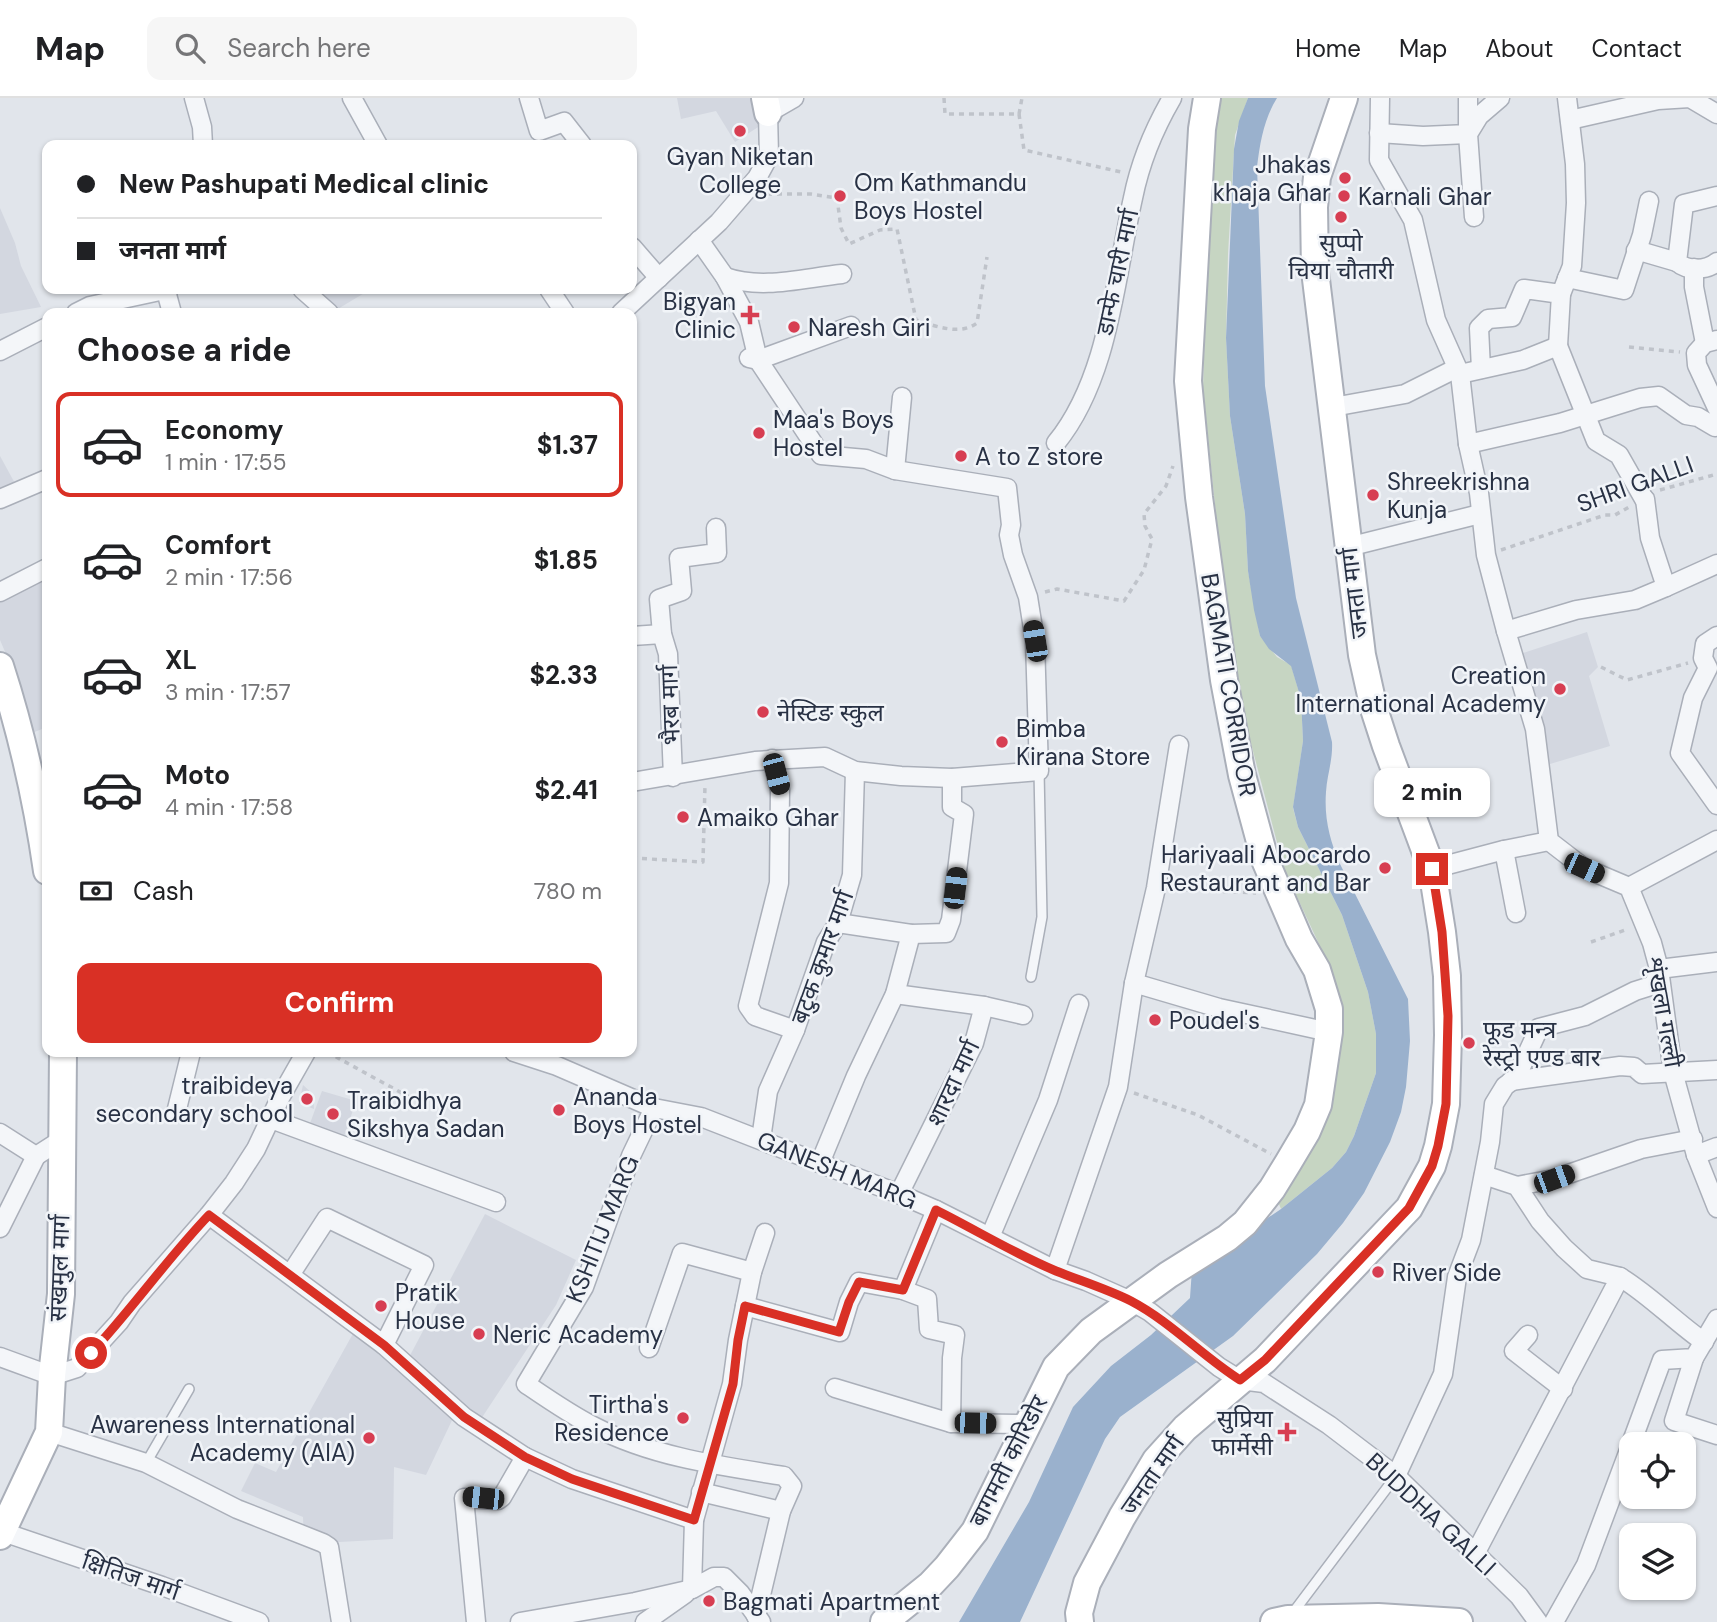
<!DOCTYPE html>
<html lang="en">
<head>
<meta charset="utf-8">
<style>
  :root { --surface:#fff; --page:#f6f6f6; --text:#202124; --muted:#757577; --line:#e0e0e0; --accent:#d93025 }
  body { margin:0; font-family:"DM Sans","Noto Sans Devanagari",sans-serif; background:var(--page); color:var(--text); height:100vh; display:flex; flex-direction:column; font-size:26px; white-space:nowrap }
  * { box-sizing:border-box; margin:0 }
  p { font-size:23px; color:var(--muted) }
  .icon { flex:none; width:38px; height:38px; fill:none; stroke:currentColor; stroke-width:2; stroke-linecap:round; stroke-linejoin:round }
  .map { position:relative; flex:1; overflow:hidden }
  .side { position:absolute; left:42px; top:210px; width:595px; height:749px; display:flex; flex-direction:column; background:var(--surface); border-radius:14px; box-shadow:0 2px 5px #0004 }
  .side>* { flex:none }
  .top-card { position:absolute; left:42px; top:42px; width:595px; height:154px; border-radius:14px; box-shadow:0 2px 5px #0004; display:grid; align-content:center; height:154px; padding:0 35px; background:var(--surface) }
  .fabs { position:absolute; left:1619px; top:1334px; display:grid; gap:14px }
  .fabs a { display:grid; place-items:center; width:77px; height:77px; border-radius:14px; background:var(--surface); box-shadow:0 2px 5px #0004; font-size:35px }
  .end { position:absolute; width:32px; height:32px; margin:-16px; border:9px solid #d93025; background:#fff; box-shadow:0 0 0 4px #fff }
  .from { border-radius:50% }
  .bubble { position:absolute; height:49px; border-radius:14px; background:var(--surface); box-shadow:0 2px 5px #0004; font-size:23px; font-weight:700; line-height:49px; text-align:center }
  .car { position:absolute; width:21px; height:42px; margin:-21px -10px; border-radius:9px; box-shadow:0 0 5px 2px #0007; background:linear-gradient(#222 24%,#8ab4d8 0 40%,#222 0 76%,#8ab4d8 0 86%,#222 0) }
  .top-card b { display:flex; align-items:center; gap:24px; height:66px; font-size:26px }
  .top-card b+b { border-top:2px solid var(--line) }
  .top-card i { width:18px; height:18px; background:var(--text) }
  ul { padding:0; list-style:none }
  li { display:flex; align-items:center; gap:21px; height:105px; margin:0 14px 10px; padding:0 21px; border:4px solid transparent; border-radius:14px }
  li div { flex:1 }
  li b { display:block; font-size:26px }
  li em { font-style:normal; font-weight:700 }
  li.on { border-color:var(--accent) }
  li>.icon { width:63px; height:63px; stroke-width:1.5 }
  h2 { padding:0 35px; font-size:32px; line-height:84px }
  .pay { display:flex; align-items:center; gap:18px; height:77px; padding:0 35px; font-size:26px }
  .pay p { margin-inline-start:auto }
  .primary-button { display:flex; gap:14px; margin-top:auto; padding:14px 35px }
  .primary-button a { flex:1; height:80px; border-radius:14px; background:var(--accent); color:#fff; font-size:28px; font-weight:700; line-height:80px; text-align:center }
  header { display:flex; align-items:center; gap:42px; box-sizing:border-box; height:98px; padding:0 35px; background:var(--surface); border-bottom:2px solid var(--line) }
  header strong { font-size:33px }
  nav { display:flex; gap:38px; margin-inline-start:auto; font-size:24px }
  .search { width:490px; height:63px; background:var(--page); display:flex; align-items:center; gap:18px; box-sizing:border-box; padding:0 24px; border-radius:14px; color:var(--muted); font-size:26px }
  .map>svg:first-child { display:block }
  .built { fill:#d3d7e0 }
  .green { fill:#c6d5c2 }
  .water { fill:#9ab1cd }
  .lines { fill:none; stroke-linecap:round; stroke-linejoin:round }
  .lane-casing { stroke:#aaafb9; stroke-width:12 }
  .street-casing { stroke:#aaafb9; stroke-width:21 }
  .secondary-casing { stroke:#aaafb9; stroke-width:30 }
  .path { stroke:#bfc3ca; stroke-width:3.5; stroke-dasharray:5 5; stroke-linecap:butt }
  .lane { stroke:#f4f6f9; stroke-width:9 }
  .street { stroke:#f4f6f9; stroke-width:18 }
  .secondary { stroke:#fff; stroke-width:26 }
  .route { stroke:#d93025; stroke-width:9 }
  .poi-dot { fill:#d73e52; stroke:#f1f4f8; stroke-width:2.5 }
  .labels { text-anchor:middle; dominant-baseline:central; stroke-width:5; stroke-linejoin:round; paint-order:stroke }
  .poi-label { font-size:24px; fill:#283144; stroke:#f1f4f8; text-anchor:start }
  .street-label { font-size:24px; fill:#283144; stroke:#f1f4f8 }
</style>
</head>
<body>
<header>
<strong>Map</strong>
<div class="search"><svg class="icon" aria-label="search" viewBox="0 0 24 24"><circle cx="10" cy="10" r="6"/><path d="M15 15l6 6"/></svg>Search here</div>
<nav><a>Home</a><a>Map</a><a>About</a><a>Contact</a></nav>
</header>
<div class="map">
<svg width="1717" height="1524" viewBox="0 0 1717 1524">
  <rect width="100%" height="100%" fill="#e1e5eb"/>
  <g class="built">
    <path d="M677,0H763L769,22L735,44L716,13L681,21Z"/>
    <path d="M0,110L15,145L21,168L41,209L0,216Z"/>
    <path d="M315,191H371L331,215Z"/>
    <path d="M0,358L17,389L0,398Z"/>
    <path d="M47,477V629L32,635L15,577L0,542V501Z"/>
    <path d="M1587,534L1598,569L1589,578L1610,648L1540,669L1523,555Z"/>
    <path d="M303,987L313,996L314,1011L299,1005Z"/>
    <path d="M322,993L356,1003L344,1039L309,1028Z"/>
    <path d="M485,1116L576,1162L556,1207L479,1324L406,1265Z"/>
    <path d="M355,1232L455,1316L426,1377L394,1369L393,1441L304,1446L303,1419L241,1393L255,1365L276,1374Z"/>
  </g>
  <path class="green" d="M1219,0H1248L1235,37L1228,156L1226,240L1230,318L1245,416L1248,473L1260,538L1277,559L1291,567L1301,601L1303,643L1293,710L1298,729L1342,817L1368,894L1376,936V975L1354,1038L1346,1054L1332,1070L1281,1111L1279,1106L1333,1004L1339,949L1336,895L1332,874L1284,771L1233,577L1230,553L1203,291L1211,40Z"/>
  <path class="water" d="M1248,0H1277C1264,21 1260,44 1257,69L1265,288L1296,500L1332,644C1333,662 1327,677 1326,694C1324,720 1330,743 1340,766L1408,901L1410,943L1406,989L1401,1014L1390,1044L1364,1095L1343,1125L1317,1156L1233,1238L1120,1319L1105,1341L1020,1524H959L1029,1404L1073,1309L1111,1268L1151,1237L1190,1200L1192,1171L1281,1111L1332,1070L1346,1054L1354,1038L1376,975V936L1368,894L1342,817L1298,729L1293,709L1303,643L1301,601L1291,568L1269,551L1260,538L1254,512L1248,473L1245,416L1230,318L1226,240L1234,51L1239,23Z"/>
  <g class="lines">
    <defs>
      <g id="lane">
        <path d="M1031,879L1042,819L1039,673"/>
        <path d="M146,1365L189,1291"/>
        <path d="M1292,1516L1396,1378"/>
      </g>
      <g id="street">
        <path d="M194,0L202,29L203,47"/>
        <path d="M352,0L378,47"/>
        <path d="M529,0L539,33L564,24L582,47"/>
        <path d="M1380,0L1379,62L1413,122L1436,222L1460,276L1468,346L1479,395L1486,457L1506,533L1535,631L1549,743L1584,770L1629,789L1652,845L1659,871L1673,974L1696,1057L1717,1110"/>
        <path d="M1570,22L1658,2L1690,0L1717,16"/>
        <path d="M1379,35L1423,38L1468,36V0"/>
        <path d="M1717,98L1684,106L1677,164C1687,173 1706,173 1717,164"/>
        <path d="M1474,119L1468,36L1479,18L1500,0"/>
        <path d="M632,149L659,180"/>
        <path d="M1636,152L1677,164"/>
        <path d="M1694,170V189L1705,245"/>
        <path d="M725,179C762,192 803,180 842,176"/>
        <path d="M1567,180L1624,192L1642,137L1649,103"/>
        <path d="M302,191L329,215"/>
        <path d="M549,191L565,215"/>
        <path d="M166,193L172,215"/>
        <path d="M1561,196L1572,168L1576,105L1575,66L1567,0"/>
        <path d="M76,215L90,208L169,191"/>
        <path d="M621,215L719,124L757,80L769,58L768,15L794,0"/>
        <path d="M1717,242L1705,245L1696,255L1697,267L1717,310"/>
        <path d="M0,253L47,229"/>
        <path d="M749,260L758,262L851,228"/>
        <path d="M1481,271L1479,230L1488,221L1512,219L1524,191L1561,196L1558,248"/>
        <path d="M1460,276L1523,262L1558,248L1596,343L1619,357L1644,401"/>
        <path d="M1333,309L1405,296L1457,270"/>
        <path d="M1056,345C1109,280 1115,180 1133,100C1140,65 1154,31 1172,0"/>
        <path d="M1468,346L1560,325L1640,300L1659,298L1686,317L1698,319L1715,329L1717,321"/>
        <path d="M895,372L902,299"/>
        <path d="M0,401L47,381"/>
        <path d="M1348,449L1480,416"/>
        <path d="M1666,489L1717,466"/>
        <path d="M0,494L47,470"/>
        <path d="M1506,533L1576,512L1635,502L1666,489L1650,440L1645,401"/>
        <path d="M632,538L662,536"/>
        <path d="M1717,538L1705,546L1703,560L1708,570L1693,600L1680,655L1717,707"/>
        <path d="M772,661L780,692L779,785L748,908L755,918L795,932"/>
        <path d="M673,679L668,556L662,536L659,501L682,493L679,460L717,455L716,430"/>
        <path d="M632,684L755,663L825,659L855,673L901,678L952,680L1039,673L1035,543L1028,499L1013,457L1009,437L1011,427L1007,390L895,372L866,361L821,357L758,262L749,224L725,179L699,142"/>
        <path d="M1504,752L1516,815"/>
        <path d="M1432,771L1504,752L1549,743"/>
        <path d="M1629,789L1717,742"/>
        <path d="M838,825L911,836L946,835L951,822L964,716L952,709V680"/>
        <path d="M1134,885L1219,910L1329,934"/>
        <path d="M895,896L984,908"/>
        <path d="M514,954L557,968L654,1010L701,1019L899,1096L936,1112L1055,1172L1086,1183L1131,1203L1150,1214L1219,1269L1240,1282L1264,1285L1329,1327L1396,1378L1519,1498L1538,1524"/>
        <path d="M1511,983L1620,968L1634,969L1642,976L1717,972"/>
        <path d="M654,1010L631,1058L584,1189L526,1286C548,1301 571,1317 595,1329C653,1359 721,1368 784,1378L792,1388L781,1413L756,1518"/>
        <path d="M176,1015L191,954"/>
        <path d="M271,1021L496,1104"/>
        <path d="M0,1035L36,1058L61,1042"/>
        <path d="M761,1041L768,993L795,932L826,844L838,825L852,777L855,673"/>
        <path d="M1696,1057L1717,1049"/>
        <path d="M820,1065L856,978L895,896L911,836"/>
        <path d="M1517,1088L1554,1081L1641,1051L1693,1041"/>
        <path d="M899,1096L974,945L984,908L1023,917"/>
        <path d="M209,1117L384,1247L424,1167L327,1120L290,1177"/>
        <path d="M0,1130L36,1058"/>
        <path d="M990,1139L1048,1002L1079,906"/>
        <path d="M1055,1172L1118,989L1134,885L1156,790L1179,647"/>
        <path d="M1620,1179C1651,1198 1674,1223 1704,1244"/>
        <path d="M903,1192L936,1112"/>
        <path d="M745,1208L840,1234L849,1204L859,1184L903,1192L927,1201L929,1231L955,1237L952,1260L951,1325"/>
        <path d="M1528,1237L1514,1253L1563,1291"/>
        <path d="M384,1247L464,1319L525,1359"/>
        <path d="M649,1250L682,1155L752,1174"/>
        <path d="M0,1259L52,1278L77,1270L119,1224L132,1205L209,1117L234,1085L256,1051L281,998L306,954"/>
        <path d="M1694,1260L1674,1323L1717,1337"/>
        <path d="M835,1290L951,1325L1026,1326"/>
        <path d="M49,1334L146,1365L237,1411L323,1445L329,1449L341,1524"/>
        <path d="M1631,1346L1662,1262L1694,1260L1717,1221"/>
        <path d="M1396,1378L1443,1276L1457,1179L1471,1142L1490,1044L1494,1006L1505,988L1516,980L1539,930L1585,918L1635,893L1654,887L1659,871L1717,864"/>
        <path d="M701,1394L781,1413"/>
        <path d="M0,1433L162,1488L259,1524"/>
        <path d="M1475,1456L1620,1179L1587,1171L1564,1150L1540,1123L1517,1088L1484,1077"/>
        <path d="M476,1524L464,1400L498,1402L502,1399L525,1359L572,1381L694,1422"/>
        <path d="M520,1524L635,1504L692,1491"/>
        <path d="M645,1524L685,1496"/>
        <path d="M761,1524L740,1495L724,1479H714L692,1491L694,1422L732,1286L738,1242L752,1174L765,1135"/>
        <path d="M1554,1524L1586,1467L1631,1347"/>
      </g>
      <g id="secondary">
        <path d="M765,0L768,15"/>
        <path d="M0,568C22,636 37,703 47,773"/>
        <path d="M0,1438L49,1334L52,1278L61,1196L63,954"/>
        <path d="M884,1524L930,1487L947,1469L975,1433L1056,1269L1091,1233L1168,1177L1227,1140L1245,1125L1272,1091L1288,1065L1307,1033L1318,1007L1329,934V911L1317,872L1299,841L1265,762L1242,677L1224,582L1199,399L1188,283L1202,31L1207,0"/>
        <path d="M1080,1524L1079,1515L1087,1485L1122,1419L1156,1362L1185,1330L1265,1262L1409,1110L1432,1068L1438,1048L1446,1006L1448,937L1447,878L1442,834L1432,771L1386,648L1374,611L1362,557L1315,173L1314,109L1317,79L1344,0"/>
        <path d="M1274,1524L1288,1521L1378,1519L1459,1524"/>
      </g>
    </defs>
    <use href="#lane" class="lane-casing"/>
    <use href="#street" class="street-casing"/>
    <use href="#secondary" class="secondary-casing"/>
    <g class="path">
      <path d="M944,0L945,16H1019L1022,0"/>
      <path d="M1019,16L1024,52L1121,74"/>
      <path d="M767,96H811L837,100L841,130L849,146L880,132L897,131L916,222C936,228 959,238 977,225L987,159"/>
      <path d="M1629,249L1680,254"/>
      <path d="M1660,392L1717,376"/>
      <path d="M1501,452L1605,417H1615L1629,409"/>
      <path d="M1045,494L1057,491L1124,503L1144,472L1152,441L1145,428L1144,416L1166,388L1173,368"/>
      <path d="M1601,569L1627,582L1688,565"/>
      <path d="M632,760L703,764L705,687"/>
      <path d="M1173,791L1256,795"/>
      <path d="M1591,844L1628,831"/>
      <path d="M327,954L411,1000"/>
      <path d="M1134,995L1198,1017L1271,1056"/>
    </g>
    <use href="#lane" class="lane"/>
    <use href="#street" class="street"/>
    <use href="#secondary" class="secondary"/>
  </g>
  <g class="lines">
    <path class="route" d="M91,1255C132,1211 167,1161 209,1117L384,1247L464,1319L525,1359L572,1381L694,1422L733,1286L738,1242L745,1208L839,1234L849,1204L859,1184L903,1192L936,1112C976,1132 1015,1156 1056,1173C1081,1183 1107,1191 1131,1203C1171,1224 1202,1258 1240,1282L1265,1262L1409,1110L1432,1068L1438,1048L1446,1006L1448,918L1442,834L1432,771"/>
  </g>
  <g class="poi-dot">
    <circle cx="740" cy="33" r="7"/>
    <circle cx="1345" cy="80" r="7"/>
    <circle cx="840" cy="98" r="7"/>
    <circle cx="1344" cy="98" r="7"/>
    <circle cx="1341" cy="119" r="7"/>
    <path d="M746.5 206.5h7v7h7v7h-7v7h-7v-7h-7v-7h7z"/>
    <circle cx="794" cy="229" r="7"/>
    <circle cx="759" cy="335" r="7"/>
    <circle cx="961" cy="358" r="7"/>
    <circle cx="1373" cy="397" r="7"/>
    <circle cx="1560" cy="591" r="7"/>
    <circle cx="763" cy="614" r="7"/>
    <circle cx="1002" cy="644" r="7"/>
    <circle cx="683" cy="719" r="7"/>
    <circle cx="1385" cy="770" r="7"/>
    <circle cx="1155" cy="922" r="7"/>
    <circle cx="1469" cy="945" r="7"/>
    <circle cx="307" cy="1001" r="7"/>
    <circle cx="559" cy="1012" r="7"/>
    <circle cx="333" cy="1016" r="7"/>
    <circle cx="1378" cy="1174" r="7"/>
    <circle cx="381" cy="1208" r="7"/>
    <circle cx="479" cy="1236" r="7"/>
    <circle cx="683" cy="1320" r="7"/>
    <path d="M1283.5 1323.5h7v7h7v7h-7v7h-7v-7h-7v-7h7z"/>
    <circle cx="369" cy="1340" r="7"/>
    <circle cx="709" cy="1503" r="7"/>
  </g>
  <g class="labels">
    <g class="poi-label">
      <text x="740" y="58" text-anchor="middle">Gyan Niketan<tspan x="740" dy="28">College</tspan></text>
      <text x="1331" y="66" text-anchor="end">Jhakas<tspan x="1331" dy="28">khaja Ghar</tspan></text>
      <text x="854" y="84">Om Kathmandu<tspan x="854" dy="28">Boys Hostel</tspan></text>
      <text x="1358" y="98">Karnali Ghar</text>
      <text x="1341" y="144" text-anchor="middle">सुप्पो<tspan x="1341" dy="28">चिया चौतारी</tspan></text>
      <text x="736" y="203" text-anchor="end">Bigyan<tspan x="736" dy="28">Clinic</tspan></text>
      <text x="808" y="229">Naresh Giri</text>
      <text x="773" y="321">Maa's Boys<tspan x="773" dy="28">Hostel</tspan></text>
      <text x="975" y="358">A to Z store</text>
      <text x="1387" y="383">Shreekrishna<tspan x="1387" dy="28">Kunja</tspan></text>
      <text x="1546" y="577" text-anchor="end">Creation<tspan x="1546" dy="28">International Academy</tspan></text>
      <text x="777" y="614">नेस्टिङ स्कुल</text>
      <text x="1016" y="630">Bimba<tspan x="1016" dy="28">Kirana Store</tspan></text>
      <text x="697" y="719">Amaiko Ghar</text>
      <text x="1371" y="756" text-anchor="end">Hariyaali Abocardo<tspan x="1371" dy="28">Restaurant and Bar</tspan></text>
      <text x="1169" y="922">Poudel's</text>
      <text x="1483" y="931">फूड मन्त्र<tspan x="1483" dy="28">रेस्ट्रो एण्ड बार</tspan></text>
      <text x="293" y="987" text-anchor="end">traibideya<tspan x="293" dy="28">secondary school</tspan></text>
      <text x="573" y="998">Ananda<tspan x="573" dy="28">Boys Hostel</tspan></text>
      <text x="347" y="1002">Traibidhya<tspan x="347" dy="28">Sikshya Sadan</tspan></text>
      <text x="1392" y="1174">River Side</text>
      <text x="395" y="1194">Pratik<tspan x="395" dy="28">House</tspan></text>
      <text x="493" y="1236">Neric Academy</text>
      <text x="669" y="1306" text-anchor="end">Tirtha's<tspan x="669" dy="28">Residence</tspan></text>
      <text x="1273" y="1320" text-anchor="end">सुप्रिया<tspan x="1273" dy="28">फार्मेसी</tspan></text>
      <text x="355" y="1326" text-anchor="end">Awareness International<tspan x="355" dy="28">Academy (AIA)</tspan></text>
      <text x="723" y="1503">Bagmati Apartment</text>
    </g>
    <g class="street-label">
      <text transform="translate(1117 174) rotate(-78)">डान्फे चारी मार्ग</text>
      <text transform="translate(1635 386) rotate(-20)">SHRI GALLI</text>
      <text transform="translate(1354 495) rotate(-97)">जनता मार्ग</text>
      <text transform="translate(1229 587) rotate(80)">BAGMATI CORRIDOR</text>
      <text transform="translate(670 607) rotate(-92)">भैरब मार्ग</text>
      <text transform="translate(822 859) rotate(-70)">बटुक कुमार मार्ग</text>
      <text transform="translate(1664 914) rotate(80)">शृंखला गल्ली</text>
      <text transform="translate(953 985) rotate(-65)">शारदा मार्ग</text>
      <text transform="translate(837 1072) rotate(22)">GANESH MARG</text>
      <text transform="translate(602 1131) rotate(-68)">KSHITIJ MARG</text>
      <text transform="translate(59 1170) rotate(-88)">संखमुल मार्ग</text>
      <text transform="translate(1008 1363) rotate(-63)">बागमती कोरिडोर</text>
      <text transform="translate(1152 1377) rotate(-55)">जनता मार्ग</text>
      <text transform="translate(1431 1416) rotate(43)">BUDDHA GALLI</text>
      <text transform="translate(131 1478) rotate(19)">क्षितिज मार्ग</text>
    </g>
  </g>
</svg>
<div class="fabs">
<a><svg class="icon" aria-label="locate" viewBox="0 0 24 24"><circle cx="12" cy="12" r="6"/><path d="M12 2v4M12 18v4M2 12h4M18 12h4"/></svg></a>
<a><svg class="icon" aria-label="layers" viewBox="0 0 24 24"><path d="M12 4l9 5-9 5-9-5zM3 14l9 5 9-5"/></svg></a>
</div>
<i class="end from" style="left:91px;top:1255px"></i>
<i class="end" style="left:1432px;top:771px"></i>
<div class="bubble" style="left:1374px;top:670px;width:116px">2 min</div>
<i class="car" style="left:1035px;top:543px;rotate:351deg"></i>
<i class="car" style="left:776px;top:676px;rotate:165deg"></i>
<i class="car" style="left:1584px;top:770px;rotate:114deg"></i>
<i class="car" style="left:955px;top:790px;rotate:7deg"></i>
<i class="car" style="left:1554px;top:1081px;rotate:70deg"></i>
<i class="car" style="left:975px;top:1325px;rotate:91deg"></i>
<i class="car" style="left:483px;top:1400px;rotate:276deg"></i>
<div class="top-card">
<b><i class="from"></i>New Pashupati Medical clinic</b>
<b><i></i>जनता मार्ग</b>
</div>
<section class="side">
<h2>Choose a ride</h2>
<ul>
<li class="on"><svg class="icon" aria-label="car" viewBox="0 0 24 24"><path d="M5 17H2v-5l4-1 3-4h7l3 4 3 1v5h-3M9 17h6M6 11h13"/><circle cx="7" cy="17" r="2"/><circle cx="17" cy="17" r="2"/></svg><div><b>Economy</b><p>1 min · 17:55</p></div><em>$1.37</em></li>
<li><svg class="icon" aria-label="car" viewBox="0 0 24 24"><path d="M5 17H2v-5l4-1 3-4h7l3 4 3 1v5h-3M9 17h6M6 11h13"/><circle cx="7" cy="17" r="2"/><circle cx="17" cy="17" r="2"/></svg><div><b>Comfort</b><p>2 min · 17:56</p></div><em>$1.85</em></li>
<li><svg class="icon" aria-label="car" viewBox="0 0 24 24"><path d="M5 17H2v-5l4-1 3-4h7l3 4 3 1v5h-3M9 17h6M6 11h13"/><circle cx="7" cy="17" r="2"/><circle cx="17" cy="17" r="2"/></svg><div><b>XL</b><p>3 min · 17:57</p></div><em>$2.33</em></li>
<li><svg class="icon" aria-label="car" viewBox="0 0 24 24"><path d="M5 17H2v-5l4-1 3-4h7l3 4 3 1v5h-3M9 17h6M6 11h13"/><circle cx="7" cy="17" r="2"/><circle cx="17" cy="17" r="2"/></svg><div><b>Moto</b><p>4 min · 17:58</p></div><em>$2.41</em></li>
</ul>
<div class="pay"><svg class="icon" aria-label="cash" viewBox="0 0 24 24"><path d="M3 7h18v10H3z"/><circle cx="12" cy="12" r="2"/></svg>Cash<p>780 m</p></div>
<div class="primary-button"><a>Confirm</a></div>
</section>
</div>
</body>
</html>
